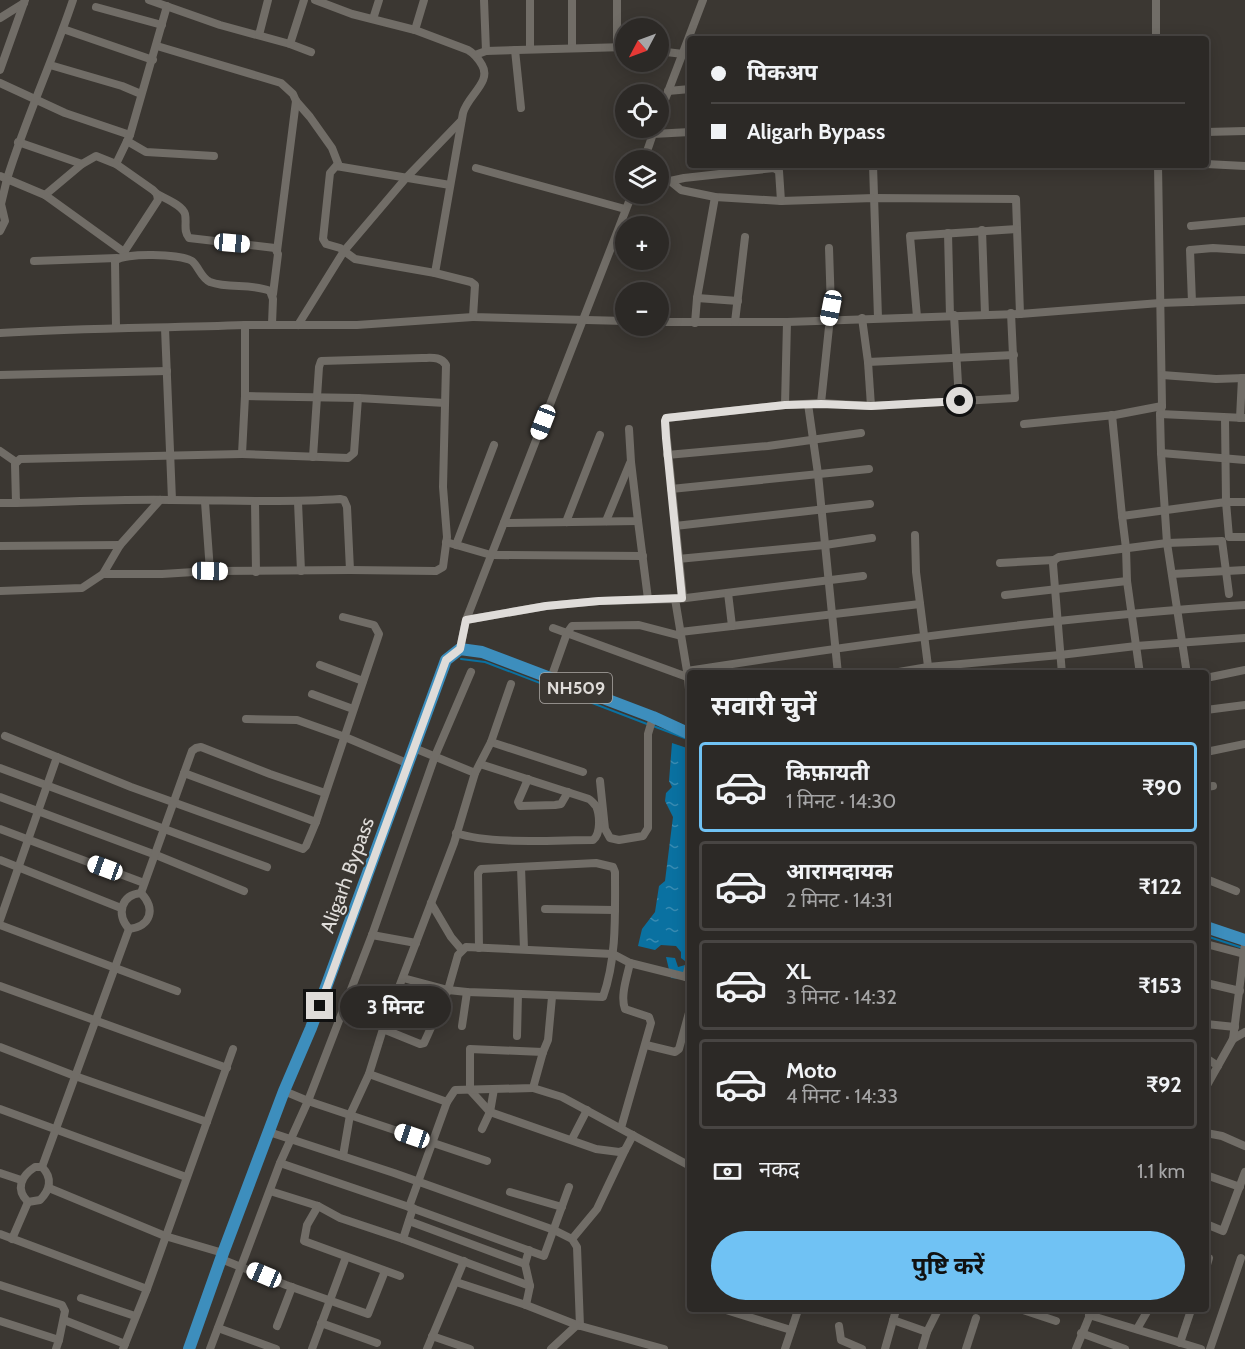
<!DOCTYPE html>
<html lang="hi">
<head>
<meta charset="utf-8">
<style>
  :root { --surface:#2c2926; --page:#383532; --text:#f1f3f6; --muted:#a6a6a7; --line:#484543; --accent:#70c2f4 }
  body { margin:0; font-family:Cabin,"Noto Sans Devanagari",sans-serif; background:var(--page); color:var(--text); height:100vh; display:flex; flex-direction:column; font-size:22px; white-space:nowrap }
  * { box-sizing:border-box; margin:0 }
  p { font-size:20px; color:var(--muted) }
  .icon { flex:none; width:33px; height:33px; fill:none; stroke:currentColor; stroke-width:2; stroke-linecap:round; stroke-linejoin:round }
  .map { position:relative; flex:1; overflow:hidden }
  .details { position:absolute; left:687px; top:670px; width:522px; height:642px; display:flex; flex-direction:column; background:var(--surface); border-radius:6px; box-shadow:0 3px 15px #0003,0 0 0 2px var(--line) }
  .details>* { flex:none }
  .banner { position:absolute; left:687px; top:36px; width:522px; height:132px; border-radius:6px; box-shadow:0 3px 15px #0003,0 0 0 2px var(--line); display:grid; align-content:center; height:132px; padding:0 24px; background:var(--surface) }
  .needle { width:39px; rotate:229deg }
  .controls { position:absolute; left:615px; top:18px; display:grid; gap:12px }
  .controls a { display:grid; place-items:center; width:54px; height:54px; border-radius:50%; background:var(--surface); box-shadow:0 3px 15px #0003,0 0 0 2px var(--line); font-size:30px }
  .end { position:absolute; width:27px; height:27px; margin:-14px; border:8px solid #dfdcd9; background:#111; box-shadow:0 0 0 3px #111 }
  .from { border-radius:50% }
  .bubble { position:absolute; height:42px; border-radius:21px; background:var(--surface); box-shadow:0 3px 15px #0003,0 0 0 2px var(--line); font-size:20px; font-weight:700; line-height:42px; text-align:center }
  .car { position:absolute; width:18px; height:36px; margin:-18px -9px; border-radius:8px; box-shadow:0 0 4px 2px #0007; background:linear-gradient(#fff 24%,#345 0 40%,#fff 0 76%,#345 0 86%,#fff 0) }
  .banner b { display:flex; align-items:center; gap:21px; height:57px; font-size:22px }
  .banner b+b { border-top:2px solid var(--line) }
  .banner i { width:15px; height:15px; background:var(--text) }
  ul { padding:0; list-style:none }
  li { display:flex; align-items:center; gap:18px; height:90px; margin:0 12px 9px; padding:0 12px; border:3px solid var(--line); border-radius:6px }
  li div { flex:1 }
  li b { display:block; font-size:22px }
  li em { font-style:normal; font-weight:700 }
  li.on { border-color:var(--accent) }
  li>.icon { width:54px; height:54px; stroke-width:1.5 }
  h2 { padding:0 24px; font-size:27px; line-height:72px }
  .pay { display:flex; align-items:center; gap:15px; height:66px; padding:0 24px; font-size:22px }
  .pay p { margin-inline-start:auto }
  .button { display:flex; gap:12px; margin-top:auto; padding:12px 24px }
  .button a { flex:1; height:69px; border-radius:36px; background:var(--accent); color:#111; font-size:24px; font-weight:700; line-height:69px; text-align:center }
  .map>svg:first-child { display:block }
  .water { fill:url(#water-ripples) }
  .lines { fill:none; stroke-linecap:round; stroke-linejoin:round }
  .stream { stroke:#0a71a1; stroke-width:2 }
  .minor { stroke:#716d67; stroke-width:8 }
  .highway { stroke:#3d8ebd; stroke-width:12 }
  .route { stroke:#dfdcd9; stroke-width:8 }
  .labels { text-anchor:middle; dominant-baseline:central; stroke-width:4.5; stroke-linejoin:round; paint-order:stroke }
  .shield { fill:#3b3732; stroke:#aeaaa7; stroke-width:1.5 }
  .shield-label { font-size:18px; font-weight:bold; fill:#dfdcd9 }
  .street-label { font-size:20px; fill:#dfdcd9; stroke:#3b3732 }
</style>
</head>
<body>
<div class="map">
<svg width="1245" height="1349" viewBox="0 0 1245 1349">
  <defs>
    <pattern id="water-ripples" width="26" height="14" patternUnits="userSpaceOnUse" patternTransform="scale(1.5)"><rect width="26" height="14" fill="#0a71a1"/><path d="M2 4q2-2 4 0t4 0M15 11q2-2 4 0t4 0" fill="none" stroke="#398bb2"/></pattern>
  </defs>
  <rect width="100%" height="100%" fill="#3b3732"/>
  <path class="water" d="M672,743L690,749V980L671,978L666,957L675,958L678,967L689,964L681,958V952L676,946L661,945L655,950L638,946L642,929L655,912L659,886L665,881L673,817L665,801L666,793L672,787L669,781Z"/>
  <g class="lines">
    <g class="stream">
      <path d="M461,659L485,662L647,724"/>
      <path d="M653,726L690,740"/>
      <path d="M1206,936L1243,948"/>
    </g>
    <g class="minor">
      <path d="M149,0L220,25L290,44L311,52"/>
      <path d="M315,0L352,14L415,30L468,50C475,54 478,58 482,65C492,82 468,95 463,113L435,273"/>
      <path d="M484,0L486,51"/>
      <path d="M530,0V48"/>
      <path d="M572,0V48"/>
      <path d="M617,0V45"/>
      <path d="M1156,0V39"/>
      <path d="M96,7L162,25"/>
      <path d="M0,18L24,3"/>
      <path d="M373,19L379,0"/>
      <path d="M63,29L153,60"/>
      <path d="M415,30L424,0"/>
      <path d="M259,35L268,0"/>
      <path d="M290,44L304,0"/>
      <path d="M157,46L281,83L293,94L296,101L310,117L332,148L339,166"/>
      <path d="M515,50L521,108"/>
      <path d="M658,51L683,54"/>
      <path d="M475,55L486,51L626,47"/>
      <path d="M50,65L122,86L141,94"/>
      <path d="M0,70L25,0"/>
      <path d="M0,83L65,113L130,135"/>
      <path d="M668,91L690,89"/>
      <path d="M658,118L703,0"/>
      <path d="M1206,132L1245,131"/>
      <path d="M653,134L690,132"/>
      <path d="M127,141L146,152L214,156"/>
      <path d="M18,142L82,164"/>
      <path d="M644,160L655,128"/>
      <path d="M116,164L130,135L167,6"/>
      <path d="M1206,164L1245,166"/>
      <path d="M873,165L878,318"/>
      <path d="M1158,165L1162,406L1160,414L1161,453L1167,543L1187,674"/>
      <path d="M476,168L625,209"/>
      <path d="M0,176L7,179C26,118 53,60 73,0"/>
      <path d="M658,180L670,181L681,190L715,197L781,201L874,198L1016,199L1020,314"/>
      <path d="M670,181L684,178L774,168L779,171L781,201"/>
      <path d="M450,185L336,166L330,173L323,239L326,244L340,248L355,259L435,273L471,282L475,285L473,317L626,321"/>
      <path d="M157,194C166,199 182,205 185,214C187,223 183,231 189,238L275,248L278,254L273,294"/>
      <path d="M45,195L82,164L96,156L116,164L153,190L157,194L158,200L124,252"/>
      <path d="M1191,226L1245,221"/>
      <path d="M982,230L985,314"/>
      <path d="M0,231L5,221L1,204L7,179L45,195L124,252L126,256"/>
      <path d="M948,233L950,316"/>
      <path d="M277,251L296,101"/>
      <path d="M34,261L117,258"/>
      <path d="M697,298L738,301"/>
      <path d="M1192,302L1190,250L1213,248L1245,250"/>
      <path d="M954,315L959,401"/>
      <path d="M917,317L910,236L1017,229"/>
      <path d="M862,318L868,362L1014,355"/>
      <path d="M658,322H787L1020,314L1160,303L1245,300"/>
      <path d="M735,322L745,237"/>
      <path d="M695,323L697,298L715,197"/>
      <path d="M298,325L344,251L406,178L461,121"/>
      <path d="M116,327L115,261C124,252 181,254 192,261C199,267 201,278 210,282C229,289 251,283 270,291L273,299L272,324"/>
      <path d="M165,328L172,500"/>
      <path d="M0,333C82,328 163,328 245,325"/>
      <path d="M868,362L871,406"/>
      <path d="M0,375L167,371"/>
      <path d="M1162,375L1216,379L1245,378"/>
      <path d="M245,396L358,398L445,403"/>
      <path d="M358,398L354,453L348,458L242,454L245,396V325H357L473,317"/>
      <path d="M821,403L831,308L829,248"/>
      <path d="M808,404L818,474L838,674"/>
      <path d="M785,405L821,403L871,406L1015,398L1011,313"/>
      <path d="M1160,414L1245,418"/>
      <path d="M1112,415L1122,516L1226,502L1229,537H1245"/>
      <path d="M1225,418L1226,502H1245"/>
      <path d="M1240,418L1242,378"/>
      <path d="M1024,424L1115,415L1162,406"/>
      <path d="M0,451L16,462"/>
      <path d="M1161,453L1245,460"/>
      <path d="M242,454L20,459L15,464L16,503C67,502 120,499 171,500C228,500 284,503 340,499L344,500L347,507L350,570"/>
      <path d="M667,455L768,446L861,433"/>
      <path d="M671,489L869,469"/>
      <path d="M160,500L120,545L103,574H162L210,571L350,570L436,571L443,567L447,537L443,487L446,365C441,356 431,358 422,358L321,361L319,367L313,457"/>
      <path d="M255,501L256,572"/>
      <path d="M205,502L210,571"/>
      <path d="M298,502L301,571"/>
      <path d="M0,503H16"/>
      <path d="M1122,516L1126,548L1127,581L1140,674"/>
      <path d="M606,521L630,463"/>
      <path d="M638,521L648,599"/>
      <path d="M566,522L600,435"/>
      <path d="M504,523L638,521L631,462L629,429"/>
      <path d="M675,526L870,504"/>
      <path d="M915,535L916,572L929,674"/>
      <path d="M446,542L491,555L643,556"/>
      <path d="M456,545L494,445"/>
      <path d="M0,546L120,545"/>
      <path d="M678,559L825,545L872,538"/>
      <path d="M1000,563L1054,560"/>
      <path d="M1172,574L1245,570"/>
      <path d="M0,591L82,588L103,574"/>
      <path d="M1005,595L1127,581"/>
      <path d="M683,598L665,421L667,418L785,405L787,322"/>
      <path d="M678,599L863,576"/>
      <path d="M466,620L546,606L599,601L675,599L688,677L690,702"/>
      <path d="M732,626L920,604"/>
      <path d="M553,628L690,678"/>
      <path d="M680,632L732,626L728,593"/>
      <path d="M460,649L466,620L632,194"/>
      <path d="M320,665L363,681"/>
      <path d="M687,671C872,642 1058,617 1245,605"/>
      <path d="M887,674L928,667L1060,655L1136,646L1245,638"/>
      <path d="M1062,674L1053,564L1054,560L1059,557L1167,543L1222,541L1229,594"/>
      <path d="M551,678L567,633L572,626L639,625L681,636"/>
      <path d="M1206,678L1245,670"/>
      <path d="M312,694L353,709"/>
      <path d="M1206,710L1245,705"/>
      <path d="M246,719L297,720L345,737L409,764"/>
      <path d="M5,736L131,787L303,849L306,846L316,822L379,634L374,625L343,617"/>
      <path d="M491,742L583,772"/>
      <path d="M414,748L475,773"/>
      <path d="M1206,752L1245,744"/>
      <path d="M0,768L267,867"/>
      <path d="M184,773L316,822"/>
      <path d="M528,779L518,802L520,806L555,805L561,804L568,792"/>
      <path d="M600,781L605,829L610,838L619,840L643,836L648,828V734L653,717"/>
      <path d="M1206,787L1213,786"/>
      <path d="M0,797L156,855L244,891"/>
      <path d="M0,829L144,883"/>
      <path d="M456,833C493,845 554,840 593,840C601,834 600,815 596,806C595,805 590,799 589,799L480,764"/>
      <path d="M0,860L121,908"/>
      <path d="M521,867L524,949"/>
      <path d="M1206,879L1236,891"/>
      <path d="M141,893L192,751L196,748L201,747L270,774L325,793"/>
      <path d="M141,893C156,909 151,926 129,929C116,914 121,895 141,893Z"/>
      <path d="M431,903L451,937L462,950"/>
      <path d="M545,909L615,910"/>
      <path d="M0,920L57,757"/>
      <path d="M0,925L177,991"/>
      <path d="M372,935L416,943"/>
      <path d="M1206,944L1244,954"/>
      <path d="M686,977L690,961"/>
      <path d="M403,978L448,990L467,992L603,997C617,957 615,915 615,872L613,867L596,863L481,869L478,873L479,948"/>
      <path d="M1206,983L1240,991"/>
      <path d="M0,986L227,1068"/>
      <path d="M1206,1024L1235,1027"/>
      <path d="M462,1026L467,992"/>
      <path d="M383,1029L420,1044L424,1043L448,990L458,955L466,947L613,954L630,963L690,978"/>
      <path d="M517,1036L518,994"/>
      <path d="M1233,1039L1245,1032"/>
      <path d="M646,1045L675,1052L679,1049L690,1009"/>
      <path d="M0,1047L75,1076L207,1122"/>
      <path d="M543,1052L470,1049V1090L490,1112L596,1149L619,1152L625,1150L633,1135"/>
      <path d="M1206,1058L1218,1066"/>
      <path d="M369,1074L447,1102L455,1090L533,1088L543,1052L548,1040L552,997"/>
      <path d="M1206,1087L1233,1039L1245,944"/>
      <path d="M533,1088L562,1097L690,1166"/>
      <path d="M284,1091L308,1101L487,1161"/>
      <path d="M0,1109L186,1177"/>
      <path d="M621,1128L651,1023L649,1017L625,1009C620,996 627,977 630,963"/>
      <path d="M482,1129L490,1112L494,1089"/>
      <path d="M269,1132L394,1173L554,1230L572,1239L577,1247L580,1326"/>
      <path d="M1206,1133L1222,1136L1245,1146"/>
      <path d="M572,1139L587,1110"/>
      <path d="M343,1156L350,1115L369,1074L383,1029L454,843L475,773L491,742L511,684"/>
      <path d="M280,1163L409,1207L544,1256L569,1187"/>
      <path d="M35,1167H42C53,1178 50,1190 40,1200L28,1202C15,1189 21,1176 35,1167Z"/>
      <path d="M42,1167L129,929"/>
      <path d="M0,1173L21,1180"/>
      <path d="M1206,1175L1240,1187"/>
      <path d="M49,1188L165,1236L223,1253"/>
      <path d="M270,1191L318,1206L340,1218L403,1239L413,1208"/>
      <path d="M510,1192L562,1207"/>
      <path d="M318,1206L307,1225L304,1241L400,1276"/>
      <path d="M409,1207L447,1102"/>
      <path d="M409,1221L525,1264"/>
      <path d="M1206,1224L1223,1231L1245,1172"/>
      <path d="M0,1234L147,1289"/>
      <path d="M12,1239L28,1202"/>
      <path d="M403,1239L530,1286"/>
      <path d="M572,1239L597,1209L625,1150"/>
      <path d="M221,1259L286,1285L368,1314L385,1271"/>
      <path d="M1206,1268L1209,1258"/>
      <path d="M456,1282L526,1305L577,1325L664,1349"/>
      <path d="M0,1285L62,1305L65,1311L59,1340"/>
      <path d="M81,1298L135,1316"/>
      <path d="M526,1305L530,1286L525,1264L529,1250"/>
      <path d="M726,1310L791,1330"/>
      <path d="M1023,1310L1056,1321"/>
      <path d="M1089,1315L1201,1349"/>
      <path d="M64,1320L125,1344"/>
      <path d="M893,1320L927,1332L922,1349"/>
      <path d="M0,1321L59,1340L56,1349"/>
      <path d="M321,1323L377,1343"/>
      <path d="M277,1326L292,1287"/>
      <path d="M839,1326L841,1340L862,1349"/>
      <path d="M218,1328L276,1349"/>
      <path d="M1137,1329L1148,1310"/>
      <path d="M927,1332L938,1310"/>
      <path d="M1081,1333L1125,1349"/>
      <path d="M432,1336L470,1349"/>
      <path d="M1180,1343L1191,1310"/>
      <path d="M123,1349L147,1289L233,1049"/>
      <path d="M210,1349L280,1163L308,1101L372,935L435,756L471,672"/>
      <path d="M312,1349L346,1257"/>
      <path d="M427,1349L464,1261"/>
      <path d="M551,1349L577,1325"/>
      <path d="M785,1349L798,1310"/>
      <path d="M885,1349L896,1310"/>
      <path d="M966,1349L976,1318"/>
      <path d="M1076,1349L1092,1310"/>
      <path d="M1210,1349L1241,1258"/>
    </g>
    <g class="highway">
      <path d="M1206,927L1245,940"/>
      <path d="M189,1349L223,1253L284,1091L311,1028L446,660L460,649L482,652L653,717L690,734"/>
    </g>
  </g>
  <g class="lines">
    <path class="route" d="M320,1006L446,660L460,649L466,620L546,606L599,601L682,598L666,438L665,421L666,418L785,405L821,404L871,406L960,401"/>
  </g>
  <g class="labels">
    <rect class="shield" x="540" y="673" width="72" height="30" rx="4.5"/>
    <g class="shield-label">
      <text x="576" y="688">NH509</text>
    </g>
    <g class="street-label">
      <text transform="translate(347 875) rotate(-70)">Aligarh Bypass</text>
    </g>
  </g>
</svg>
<div class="controls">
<a><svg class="needle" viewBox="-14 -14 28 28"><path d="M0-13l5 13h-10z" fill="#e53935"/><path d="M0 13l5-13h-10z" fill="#a6a6a7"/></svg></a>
<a><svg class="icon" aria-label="locate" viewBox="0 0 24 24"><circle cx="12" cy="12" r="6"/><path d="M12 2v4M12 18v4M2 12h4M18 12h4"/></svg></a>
<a><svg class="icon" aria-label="layers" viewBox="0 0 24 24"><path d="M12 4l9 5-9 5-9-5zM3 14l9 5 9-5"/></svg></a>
<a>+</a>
<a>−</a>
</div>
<i class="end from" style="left:960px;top:401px"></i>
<i class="end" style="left:320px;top:1006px"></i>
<div class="bubble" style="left:340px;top:986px;width:111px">3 मिनट</div>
<i class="car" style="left:232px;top:243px;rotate:95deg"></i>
<i class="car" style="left:831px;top:308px;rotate:191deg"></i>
<i class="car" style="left:543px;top:422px;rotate:201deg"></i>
<i class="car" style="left:210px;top:571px;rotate:91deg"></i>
<i class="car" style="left:105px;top:868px;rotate:290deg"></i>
<i class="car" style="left:412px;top:1136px;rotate:289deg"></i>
<i class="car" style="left:264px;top:1275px;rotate:293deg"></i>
<div class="banner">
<b><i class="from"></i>पिकअप</b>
<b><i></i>Aligarh Bypass</b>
</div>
<section class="details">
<h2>सवारी चुनें</h2>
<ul>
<li class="on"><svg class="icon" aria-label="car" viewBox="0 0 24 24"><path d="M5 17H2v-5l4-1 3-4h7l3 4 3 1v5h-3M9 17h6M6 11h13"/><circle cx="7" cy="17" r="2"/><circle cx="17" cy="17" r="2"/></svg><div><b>किफ़ायती</b><p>1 मिनट · 14:30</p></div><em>₹90</em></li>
<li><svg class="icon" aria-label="car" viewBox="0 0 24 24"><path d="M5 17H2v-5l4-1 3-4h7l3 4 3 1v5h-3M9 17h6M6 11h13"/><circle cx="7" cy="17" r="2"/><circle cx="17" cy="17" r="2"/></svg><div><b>आरामदायक</b><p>2 मिनट · 14:31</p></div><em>₹122</em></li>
<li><svg class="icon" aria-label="car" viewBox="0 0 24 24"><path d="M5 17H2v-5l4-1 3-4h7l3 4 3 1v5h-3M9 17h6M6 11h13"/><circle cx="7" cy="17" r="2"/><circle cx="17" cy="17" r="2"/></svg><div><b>XL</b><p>3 मिनट · 14:32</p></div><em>₹153</em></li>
<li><svg class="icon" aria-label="car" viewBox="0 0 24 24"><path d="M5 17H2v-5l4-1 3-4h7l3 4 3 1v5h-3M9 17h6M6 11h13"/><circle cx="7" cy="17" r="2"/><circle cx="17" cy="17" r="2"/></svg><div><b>Moto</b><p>4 मिनट · 14:33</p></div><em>₹92</em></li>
</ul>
<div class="pay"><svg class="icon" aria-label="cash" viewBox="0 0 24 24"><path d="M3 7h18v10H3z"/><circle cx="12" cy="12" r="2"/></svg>नकद<p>1.1 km</p></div>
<div class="button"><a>पुष्टि करें</a></div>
</section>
</div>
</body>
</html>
